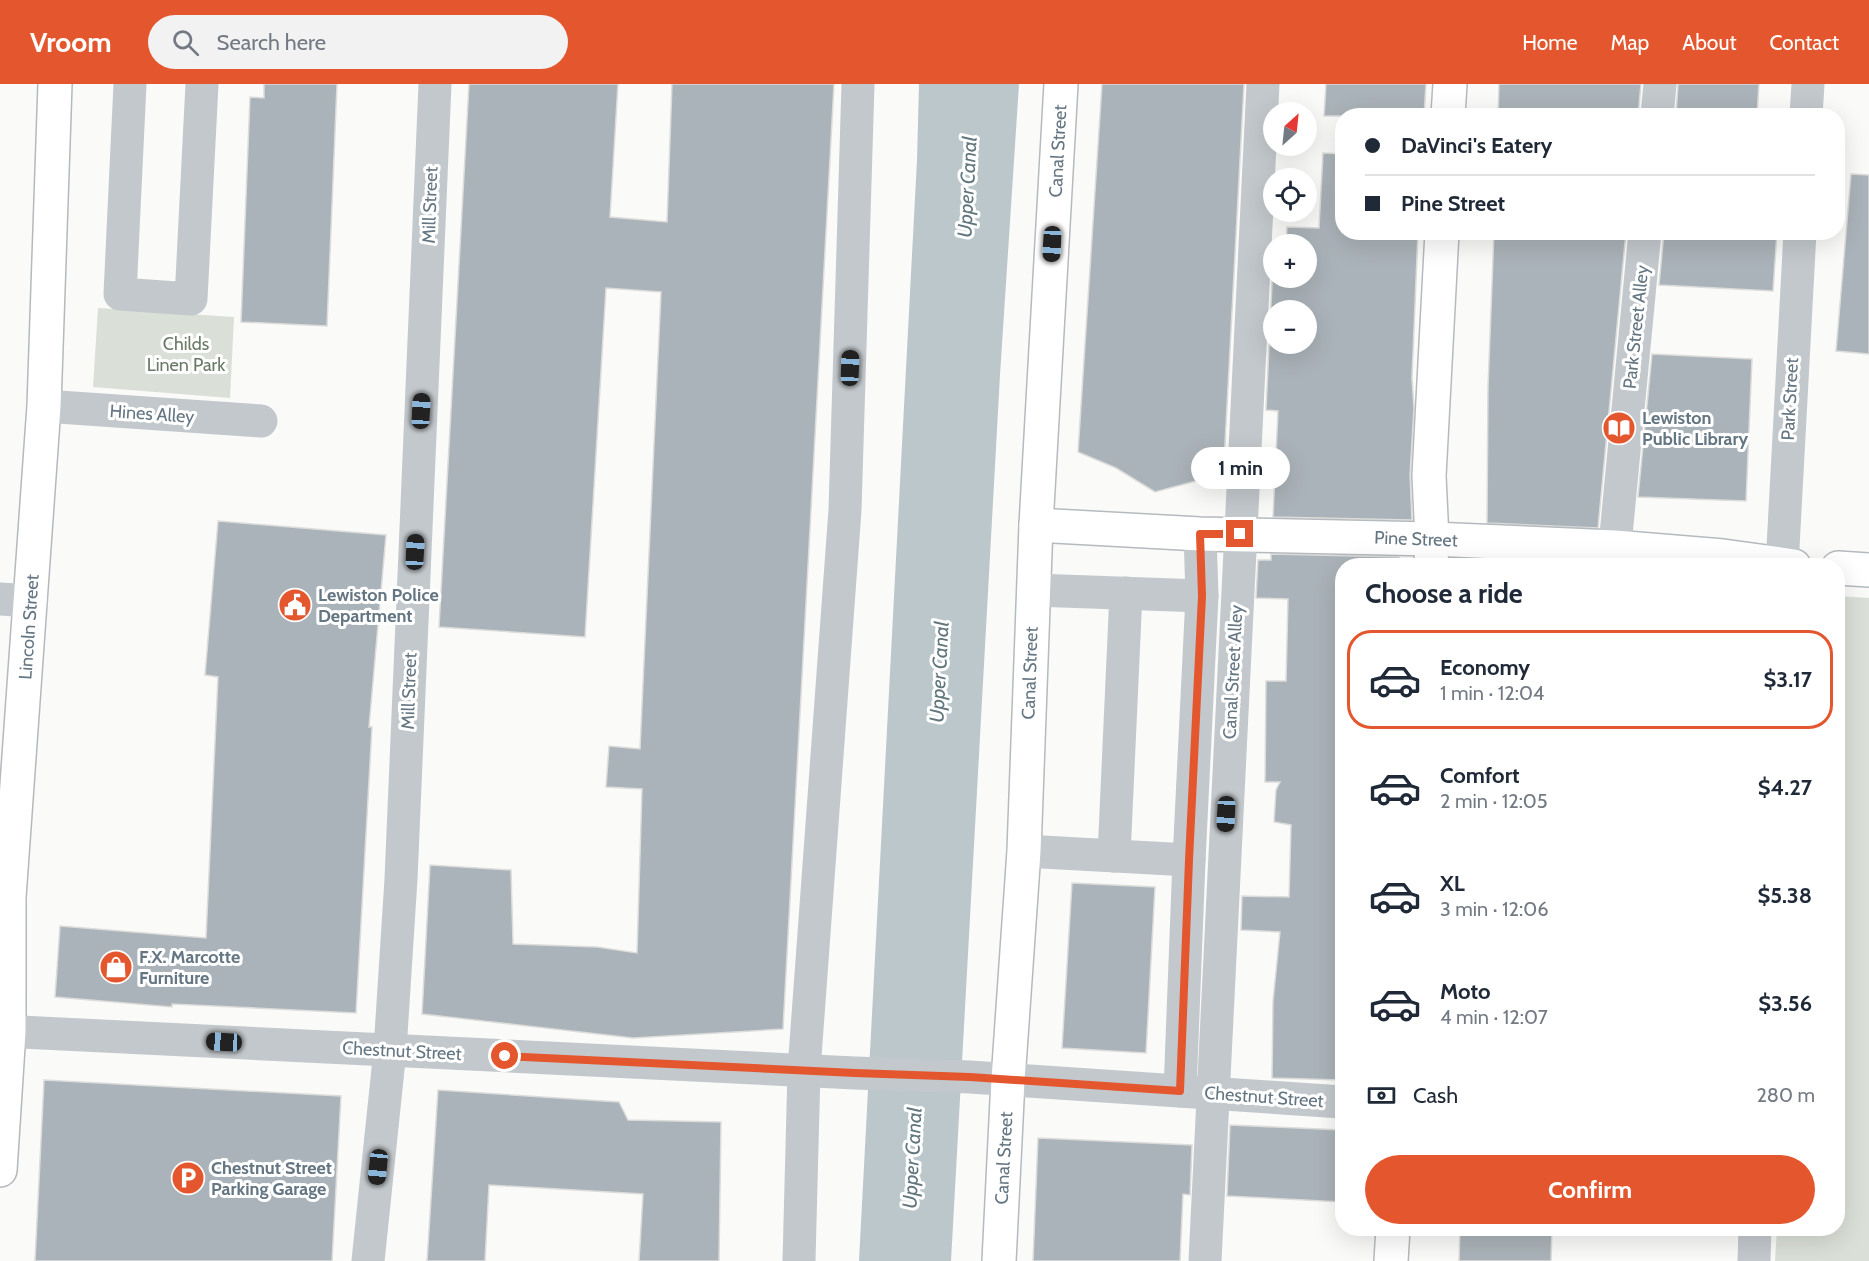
<!DOCTYPE html>
<html lang="en">
<head>
<meta charset="utf-8">
<style>
  :root { --surface:#fff; --page:#f2f2f3; --text:#1f2937; --muted:#747a83; --line:#e0e1e3; --accent:#e4572e }
  body { margin:0; font-family:Cabin,sans-serif; background:var(--page); color:var(--text); height:100vh; display:flex; flex-direction:column; font-size:22px; white-space:nowrap }
  * { box-sizing:border-box; margin:0 }
  p { font-size:20px; color:var(--muted) }
  .icon { flex:none; width:33px; height:33px; fill:none; stroke:currentColor; stroke-width:2; stroke-linecap:round; stroke-linejoin:round }
  .map { position:relative; flex:1; overflow:hidden }
  .drawer { position:absolute; left:1335px; top:474px; width:510px; height:678px; display:flex; flex-direction:column; background:var(--surface); border-radius:24px; box-shadow:0 6px 24px #0002 }
  .drawer>* { flex:none }
  .hud { position:absolute; left:1335px; top:24px; width:510px; height:132px; border-radius:24px; box-shadow:0 6px 24px #0002; display:grid; align-content:center; height:132px; padding:0 30px; background:var(--surface) }
  .needle { width:39px; rotate:27deg }
  .fabs { position:absolute; left:1263px; top:18px; display:grid; gap:12px }
  .fabs a { display:grid; place-items:center; width:54px; height:54px; border-radius:50%; background:var(--surface); box-shadow:0 6px 24px #0002; font-size:30px }
  .end { position:absolute; width:27px; height:27px; margin:-14px; border:8px solid #e4572e; background:#fff; box-shadow:0 0 0 3px #fff }
  .from { border-radius:50% }
  .bubble { position:absolute; height:42px; border-radius:21px; background:var(--surface); box-shadow:0 6px 24px #0002; font-size:20px; font-weight:800; line-height:42px; text-align:center }
  .car { position:absolute; width:18px; height:36px; margin:-18px -9px; border-radius:8px; box-shadow:0 0 4px 2px #0007; background:linear-gradient(#222 24%,#8ab4d8 0 40%,#222 0 76%,#8ab4d8 0 86%,#222 0) }
  .hud b { display:flex; align-items:center; gap:21px; height:57px; font-size:22px }
  .hud b+b { border-top:2px solid var(--line) }
  .hud i { width:15px; height:15px; background:var(--text) }
  ul { padding:0; list-style:none }
  li { display:flex; align-items:center; gap:18px; height:99px; margin:0 12px 9px; padding:0 18px; border:3px solid transparent; border-radius:24px }
  li div { flex:1 }
  li b { display:block; font-size:22px }
  li em { font-style:normal; font-weight:800 }
  li.current { border-color:var(--accent) }
  li>.icon { width:54px; height:54px; stroke-width:1.5 }
  h2 { padding:0 30px; font-size:27px; line-height:72px }
  .pay { display:flex; align-items:center; gap:15px; height:66px; padding:0 30px; font-size:22px }
  .pay p { margin-inline-start:auto }
  .primary-button { display:flex; gap:12px; margin-top:auto; padding:12px 30px }
  .primary-button a { flex:1; height:69px; border-radius:36px; background:var(--accent); color:#fff; font-size:24px; font-weight:800; line-height:69px; text-align:center }
  header { display:flex; align-items:center; gap:36px; box-sizing:border-box; height:84px; padding:0 30px; background:var(--accent); color:#fff }
  header strong { font-size:28px }
  nav { display:flex; gap:33px; margin-inline-start:auto; font-size:21px }
  .search { width:420px; height:54px; background:var(--page); display:flex; align-items:center; gap:15px; box-sizing:border-box; padding:0 21px; border-radius:33px; color:var(--muted); font-size:22px }
  .map>svg:first-child { display:block }
  .green { fill:#dadfd7 }
  .water { fill:#bbc7cb }
  .building { fill:#aab3b9; stroke:#dcdcda; stroke-width:1.5; fill-rule:evenodd }
  .lines { fill:none; stroke-linecap:round; stroke-linejoin:round }
  .major-casing { stroke:#b5babe; stroke-width:36 }
  .highway-casing { stroke:#b4b9bd; stroke-width:36 }
  .minor { stroke:#c3c8cc; stroke-width:33 }
  .major { stroke:#fff; stroke-width:33 }
  .highway { stroke:#fff; stroke-width:33 }
  .route { stroke:#e4572e; stroke-width:8 }
  .labels { text-anchor:middle; dominant-baseline:central; stroke-width:6; stroke-linejoin:round; paint-order:stroke }
  .street-label { font-size:18px; fill:#657683; stroke:#fff }
  .park-label { font-size:18px; fill:#687a64; stroke:#fff }
  .poi-label { font-size:18px; font-weight:bold; fill:#657683; stroke:#fff; text-anchor:start }
  .water-label { font-size:20px; font-style:italic; fill:#60757c; stroke:#fff }
</style>
</head>
<body>
<header>
<strong>Vroom</strong>
<div class="search"><svg class="icon" aria-label="search" viewBox="0 0 24 24"><circle cx="10" cy="10" r="6"/><path d="M15 15l6 6"/></svg>Search here</div>
<nav><a>Home</a><a>Map</a><a>About</a><a>Contact</a></nav>
</header>
<div class="map">
<svg width="1869" height="1177" viewBox="0 0 1869 1177">
  <rect width="100%" height="100%" fill="#fafaf8"/>
  <g class="green">
    <path d="M98,224L234,233L230,314L93,303Z"/>
    <path d="M1838,512L1869,514V1177H1775L1777,1145L1838,1144Z"/>
  </g>
  <path class="water" d="M919,0H1019L1000,291L951,1177H859L917,76Z"/>
  <g class="building">
    <path d="M264,0H337L327,242L241,238L250,13L264,14Z"/>
    <path d="M469,0H618L610,133L667,138L672,0H834L783,945L633,954L422,930L430,781L511,786L513,860L597,863L637,869L642,705L606,703L609,662L640,665L661,208L606,204L585,553L439,543Z"/>
    <path d="M1102,0H1244L1224,379L1196,397L1155,408L1116,384L1078,368Z"/>
    <path d="M1326,0H1426L1424,32H1324Z"/>
    <path d="M1499,0H1641L1638,32H1498Z"/>
    <path d="M1678,0H1759L1757,32H1676Z"/>
    <path d="M1323,69L1342,70V148H1418L1412,294L1414,324L1410,391L1412,436L1273,433L1278,327L1266,326L1273,178L1274,194H1306V160H1286L1287,143L1319,144ZM1274,226H1306V260H1274Z"/>
    <path d="M1851,90L1869,91V270L1836,267Z"/>
    <path d="M1494,148H1626L1598,444L1487,439L1488,303Z"/>
    <path d="M1664,148H1777L1773,207L1659,201Z"/>
    <path d="M1652,270L1752,275L1746,417L1638,413Z"/>
    <path d="M218,437L386,451L369,643H372L356,929L172,920V923L55,913L60,842L206,854L218,593L205,591Z"/>
    <path d="M1271,470L1399,473V482H1342V996L1272,994L1273,917L1280,848L1241,846L1242,812L1289,813L1291,741L1274,738L1276,706L1280,698H1265L1266,597H1286L1288,515L1256,514L1258,476H1271Z"/>
    <path d="M1072,799L1155,803L1146,969L1062,964Z"/>
    <path d="M44,996L341,1012L332,1177H35Z"/>
    <path d="M438,1006L619,1018L628,1036L721,1038L719,1177H639L643,1110L489,1101L485,1177H427Z"/>
    <path d="M1230,1041L1342,1046V1118L1227,1112Z"/>
    <path d="M1038,1054L1192,1061L1190,1111L1183,1110L1180,1177H1033Z"/>
    <path d="M1460,1144H1552L1551,1177H1459Z"/>
  </g>
  <g class="lines">
    <defs>
      <g id="major">
        <path d="M1448,32L1450,0"/>
        <path d="M1036,441L1200,450L1432,455L1614,463L1723,472L1794,482"/>
        <path d="M1431,482L1432,455L1429,392L1442,148"/>
        <path d="M1838,484L1869,486"/>
        <path d="M999,1177L1008,996L1024,767L1036,441L1061,0"/>
        <path d="M1391,1177L1393,1144"/>
      </g>
      <path id="highway" d="M0,1086L9,947V813L44,322L55,0"/>
    </defs>
    <use href="#major" class="major-casing"/>
    <use href="#highway" class="highway-casing"/>
    <g class="minor">
      <path d="M130,0L120,210L191,215L202,0"/>
      <path d="M1657,32L1660,0"/>
      <path d="M1806,32L1808,0"/>
      <path d="M44,322L261,337"/>
      <path d="M1613,482L1645,148"/>
      <path d="M1782,482L1800,148"/>
      <path d="M1034,506L1202,512"/>
      <path d="M0,515L31,517"/>
      <path d="M1024,767L1189,776"/>
      <path d="M1114,772L1126,509"/>
      <path d="M0,947L855,989L970,993L1342,1018"/>
      <path d="M1180,1007L1189,776L1202,512L1200,450"/>
      <path d="M368,1177L390,966L401,795L435,0"/>
      <path d="M799,1177L804,986L845,426L858,0"/>
      <path d="M1205,1177L1263,0"/>
      <path d="M1754,1177L1755,1144"/>
    </g>
    <use href="#major" class="major"/>
    <use href="#highway" class="highway"/>
  </g>
  <g class="lines">
    <path class="route" d="M505,972L855,989L970,993L1180,1007L1189,776L1202,512L1200,450H1240"/>
  </g>
  <defs>
    <symbol id="library-disc" viewBox="-11 -11 22 22"><circle r="9.5" fill="#e4572e" stroke="#fff"/><path d="M-6-4Q-3-5.5-.7-3.5V5Q-3 3-6 4ZM6-4Q3-5.5 .7-3.5V5Q3 3 6 4Z" fill="#fff"/></symbol>
    <symbol id="civic-disc" viewBox="-11 -11 22 22"><circle r="9.5" fill="#e4572e" stroke="#fff"/><path d="M-.6-6.5H3V-4.5H.6V-3L4-1V1h2V6H-6V1h2V-1L-.6-3ZM-1.2 2.5V6h2.4V2.5Z" fill="#fff"/></symbol>
    <symbol id="shop-disc" viewBox="-11 -11 22 22"><circle r="9.5" fill="#e4572e" stroke="#fff"/><path d="M-5-2.5h2.3a2.7 3.5 0 0 1 5.4 0H5L5.5 6h-11ZM-1.5-2.5h3a1.5 2.3 0 0 0-3 0Z" fill="#fff"/></symbol>
    <symbol id="parking-disc" viewBox="-11 -11 22 22"><circle r="9.5" fill="#e4572e" stroke="#fff"/><path d="M-3.5-5.5H1a3.5 3.5 0 0 1 0 7H-1V5.5H-3.5ZM-1-3.4V-.6H.8a1.4 1.4 0 0 0 0-2.8Z" fill="#fff"/></symbol>
  </defs>
  <g fill-rule="evenodd">
    <use href="#library-disc" x="1600" y="325" width="38" height="38"/>
    <use href="#civic-disc" x="276" y="502" width="38" height="38"/>
    <use href="#shop-disc" x="97" y="864" width="38" height="38"/>
    <use href="#parking-disc" x="169" y="1075" width="38" height="38"/>
  </g>
  <g class="labels">
    <g class="street-label">
      <text transform="translate(1058 67) rotate(-87)">Canal Street</text>
      <text transform="translate(430 121) rotate(-88)">Mill Street</text>
      <text transform="translate(1636 243) rotate(-84)">Park Street Alley</text>
      <text transform="translate(1790 315) rotate(-87)">Park Street</text>
      <text transform="translate(152 330) rotate(4)">Hines Alley</text>
      <text transform="translate(1416 455) rotate(2)">Pine Street</text>
      <text transform="translate(29 543) rotate(-86)">Lincoln Street</text>
      <text transform="translate(1233 588) rotate(-87)">Canal Street Alley</text>
      <text transform="translate(1030 589) rotate(-88)">Canal Street</text>
      <text transform="translate(409 607) rotate(-88)">Mill Street</text>
      <text transform="translate(402 967) rotate(3)">Chestnut Street</text>
      <text transform="translate(1264 1013) rotate(4)">Chestnut Street</text>
      <text transform="translate(1004 1074) rotate(-87)">Canal Street</text>
    </g>
    <g class="park-label">
      <text x="186" y="260">Childs<tspan x="186" dy="21">Linen Park</tspan></text>
    </g>
    <g class="poi-label">
      <text x="1642" y="334">Lewiston<tspan x="1642" dy="21">Public Library</tspan></text>
      <text x="318" y="511">Lewiston Police<tspan x="318" dy="21">Department</tspan></text>
      <text x="139" y="873">F.X. Marcotte<tspan x="139" dy="21">Furniture</tspan></text>
      <text x="211" y="1084">Chestnut Street<tspan x="211" dy="21">Parking Garage</tspan></text>
    </g>
    <g class="water-label">
      <text transform="translate(967 103) rotate(-87)">Upper Canal</text>
      <text transform="translate(939 588) rotate(-87)">Upper Canal</text>
      <text transform="translate(912 1074) rotate(-87)">Upper Canal</text>
    </g>
  </g>
</svg>
<div class="fabs">
<a><svg class="needle" viewBox="-14 -14 28 28"><path d="M0-13l5 13h-10z" fill="#e53935"/><path d="M0 13l5-13h-10z" fill="#747a83"/></svg></a>
<a><svg class="icon" aria-label="locate" viewBox="0 0 24 24"><circle cx="12" cy="12" r="6"/><path d="M12 2v4M12 18v4M2 12h4M18 12h4"/></svg></a>
<a>+</a>
<a>−</a>
</div>
<i class="end from" style="left:505px;top:972px"></i>
<i class="end" style="left:1240px;top:450px"></i>
<div class="bubble" style="left:1191px;top:363px;width:99px">1 min</div>
<i class="car" style="left:1052px;top:160px;rotate:183deg"></i>
<i class="car" style="left:850px;top:284px;rotate:2deg"></i>
<i class="car" style="left:421px;top:327px;rotate:3deg"></i>
<i class="car" style="left:415px;top:468px;rotate:3deg"></i>
<i class="car" style="left:1226px;top:730px;rotate:183deg"></i>
<i class="car" style="left:224px;top:958px;rotate:273deg"></i>
<i class="car" style="left:378px;top:1083px;rotate:186deg"></i>
<div class="hud">
<b><i class="from"></i>DaVinci's Eatery</b>
<b><i></i>Pine Street</b>
</div>
<section class="drawer">
<h2>Choose a ride</h2>
<ul>
<li class="current"><svg class="icon" aria-label="car" viewBox="0 0 24 24"><path d="M5 17H2v-5l4-1 3-4h7l3 4 3 1v5h-3M9 17h6M6 11h13"/><circle cx="7" cy="17" r="2"/><circle cx="17" cy="17" r="2"/></svg><div><b>Economy</b><p>1 min · 12:04</p></div><em>$3.17</em></li>
<li><svg class="icon" aria-label="car" viewBox="0 0 24 24"><path d="M5 17H2v-5l4-1 3-4h7l3 4 3 1v5h-3M9 17h6M6 11h13"/><circle cx="7" cy="17" r="2"/><circle cx="17" cy="17" r="2"/></svg><div><b>Comfort</b><p>2 min · 12:05</p></div><em>$4.27</em></li>
<li><svg class="icon" aria-label="car" viewBox="0 0 24 24"><path d="M5 17H2v-5l4-1 3-4h7l3 4 3 1v5h-3M9 17h6M6 11h13"/><circle cx="7" cy="17" r="2"/><circle cx="17" cy="17" r="2"/></svg><div><b>XL</b><p>3 min · 12:06</p></div><em>$5.38</em></li>
<li><svg class="icon" aria-label="car" viewBox="0 0 24 24"><path d="M5 17H2v-5l4-1 3-4h7l3 4 3 1v5h-3M9 17h6M6 11h13"/><circle cx="7" cy="17" r="2"/><circle cx="17" cy="17" r="2"/></svg><div><b>Moto</b><p>4 min · 12:07</p></div><em>$3.56</em></li>
</ul>
<div class="pay"><svg class="icon" aria-label="cash" viewBox="0 0 24 24"><path d="M3 7h18v10H3z"/><circle cx="12" cy="12" r="2"/></svg>Cash<p>280 m</p></div>
<div class="primary-button"><a>Confirm</a></div>
</section>
</div>
</body>
</html>
